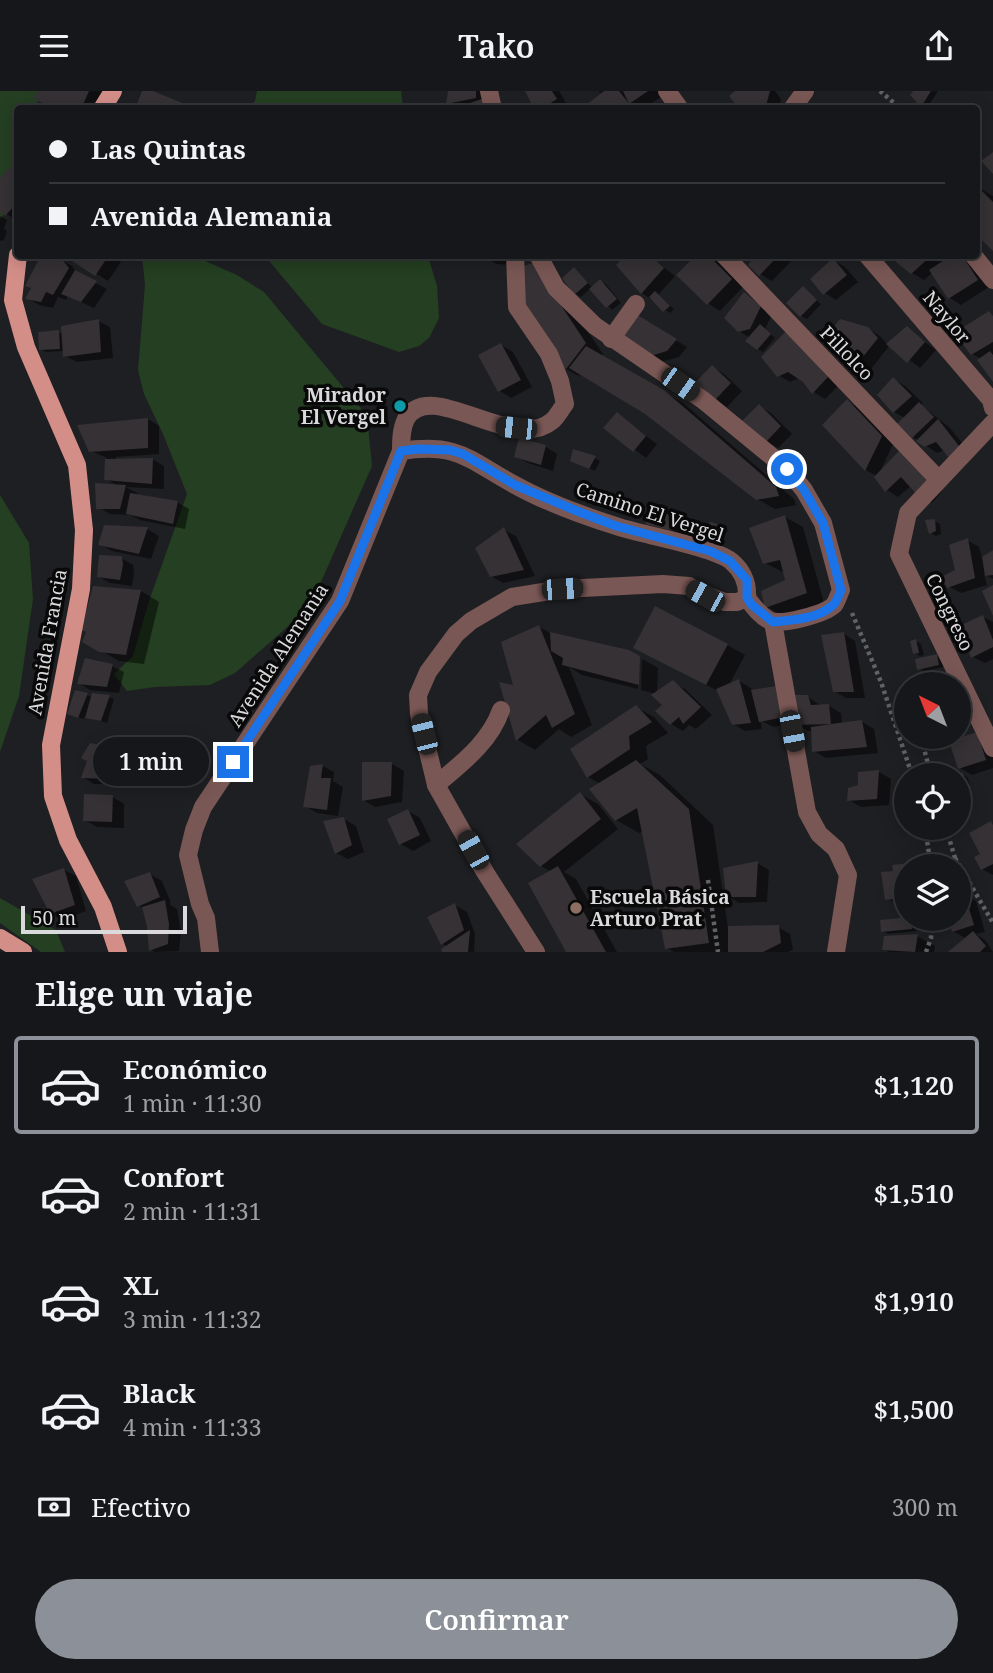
<!DOCTYPE html>
<html lang="es">
<head>
<meta charset="utf-8">
<style>
  :root { --surface:#16171a; --page:#1f2023; --text:#f1f3f6; --muted:#9e9fa2; --line:#353639; --accent:#8c9099 }
  body { margin:0; font-family:"Noto Serif",serif; background:var(--page); color:var(--text); height:100vh; display:flex; flex-direction:column; font-size:26px; white-space:nowrap }
  * { box-sizing:border-box; margin:0 }
  p { font-size:23px; color:var(--muted) }
  .icon { flex:none; width:38px; height:38px; fill:none; stroke:currentColor; stroke-width:2; stroke-linecap:round; stroke-linejoin:round }
  .map { position:relative; height:861px; overflow:hidden }
  .details { display:flex; flex-direction:column; background:var(--surface); flex:1 }
  .details>* { flex:none }
  .hud { position:absolute; left:14px; top:14px; width:966px; height:154px; border-radius:7px; box-shadow:0 4px 18px #0003,0 0 0 2px var(--line); display:grid; align-content:center; height:154px; padding:0 35px; background:var(--surface) }
  .needle { width:46px; rotate:318deg }
  .fabs { position:absolute; left:894px; top:581px; display:grid; gap:14px }
  .fabs a { display:grid; place-items:center; width:77px; height:77px; border-radius:50%; background:var(--surface); box-shadow:0 4px 18px #0003,0 0 0 2px var(--line); font-size:35px }
  .scale { position:absolute; left:21px; bottom:18px; width:166px; box-sizing:border-box; padding-left:7px; border:4px solid #dadadd; border-top:0; font-size:19px; line-height:24px; white-space:nowrap; color:#dadadd; -webkit-text-stroke:5px #09090a; paint-order:stroke }
  .end { position:absolute; width:32px; height:32px; margin:-16px; border:9px solid #1a73e8; background:#fff; box-shadow:0 0 0 4px #fff }
  .from { border-radius:50% }
  .bubble { position:absolute; height:49px; border-radius:24px; background:var(--surface); box-shadow:0 4px 18px #0003,0 0 0 2px var(--line); font-size:23px; font-weight:600; line-height:49px; text-align:center }
  .car { position:absolute; width:21px; height:42px; margin:-21px -10px; border-radius:9px; box-shadow:0 0 5px 2px #0007; background:linear-gradient(#222 24%,#8ab4d8 0 40%,#222 0 76%,#8ab4d8 0 86%,#222 0) }
  .hud b { display:flex; align-items:center; gap:24px; height:66px; font-size:26px }
  .hud b+b { border-top:2px solid var(--line) }
  .hud i { width:18px; height:18px; background:var(--text) }
  ul { padding:0; list-style:none }
  li { display:flex; align-items:center; gap:21px; height:98px; margin:0 14px 10px; padding:0 21px; border:4px solid transparent; border-radius:7px }
  li div { flex:1 }
  li b { display:block; font-size:26px }
  li em { font-style:normal; font-weight:600 }
  li.on { border-color:var(--accent) }
  li>.icon { width:63px; height:63px; stroke-width:1.5 }
  h2 { padding:0 35px; font-size:32px; line-height:84px }
  .pay { display:flex; align-items:center; gap:18px; height:77px; padding:0 35px; font-size:26px }
  .pay p { margin-inline-start:auto }
  .cta { display:flex; gap:14px; margin-top:auto; padding:14px 35px }
  .cta a { flex:1; height:80px; border-radius:42px; background:var(--accent); color:#fff; font-size:28px; font-weight:600; line-height:80px; text-align:center }
  header { display:flex; justify-content:space-between; align-items:center; height:91px; padding:0 35px; background:var(--surface); font-size:32px; font-weight:600 }
  .map>svg:first-child { display:block }
  .green { fill:#243f21 }
  .shadow { fill:#0007 }
  .building { fill:#353134 }
  .lines { fill:none; stroke-linecap:round; stroke-linejoin:round }
  .path { stroke:#616265; stroke-width:4.5; stroke-dasharray:3.5 3.5; stroke-linecap:butt }
  .minor { stroke:#795754; stroke-width:18 }
  .major { stroke:#d48e88; stroke-width:18 }
  .route { stroke:#1a73e8; stroke-width:9 }
  .culture-dot { fill:#0f9aa8; stroke:#09090a; stroke-width:2.5 }
  .education-dot { fill:#8d6e63; stroke:#09090a; stroke-width:2.5 }
  .labels { text-anchor:middle; dominant-baseline:central; stroke-width:7; stroke-linejoin:round; paint-order:stroke }
  .street-label { font-size:19px; fill:#dadadd; stroke:#09090a }
  .poi-label { font-size:19px; font-weight:bold; fill:#dadadd; stroke:#09090a; text-anchor:end }
</style>
</head>
<body>
<header><svg class="icon" aria-label="menu" viewBox="0 0 24 24"><path d="M4 6h16M4 12h16M4 18h16"/></svg>Tako<svg class="icon" aria-label="share" viewBox="0 0 24 24"><path d="M12 15V3M7 8l5-5 5 5M5 13v7h14v-7"/></svg></header>
<div class="map">
<svg width="993" height="861" viewBox="0 0 993 861">
  <rect width="100%" height="100%" fill="#1e1f22"/>
  <g class="green">
    <path d="M0,0H41L36,17L18,18L17,100L0,129Z"/>
    <path d="M257,0H401L403,17H248L255,10Z"/>
    <path d="M142,165H194L237,184L264,201L367,325L372,375L310,516L235,582L210,594L155,596L127,600L114,583L133,565L149,510L187,403L163,343L144,303L138,279L145,194Z"/>
    <path d="M265,165H428L437,195L439,227L429,247L419,255L399,261L322,233Z"/>
    <path d="M0,404L29,452L33,508L19,605L0,661Z"/>
    <path d="M0,807L56,839L65,861H41L0,832Z"/>
  </g>
  <g class="shadow">
    <path d="M39,0H118L110,18H53L36,8Z"/>
    <path d="M450,0H487L494,18H457L448,12Z"/>
    <path d="M527,0H559L568,15L564,18H536Z"/>
    <path d="M598,0H622L626,2L625,0H662L664,4L646,16L649,18H584L603,3Z"/>
    <path d="M738,0H775L781,8L779,18H741Z"/>
    <path d="M915,0H938L927,17L922,14Z"/>
    <path d="M18,82V130L0,119V89Z"/>
    <path d="M976,95L993,105V158Z"/>
    <path d="M0,125L7,129L4,138L7,140L4,149L0,150Z"/>
    <path d="M43,164L60,168L72,175L77,182L107,198L94,217L68,205L66,209L58,206L53,217L39,214L27,207Z"/>
    <path d="M66,164H112L121,171L108,190Z"/>
    <path d="M483,164H512L510,174L496,173Z"/>
    <path d="M648,164L675,185L658,204L674,218L670,222L642,202Z"/>
    <path d="M698,164H709L714,167L743,196L720,220L709,213L679,184Z"/>
    <path d="M758,164H797L772,190L760,183Z"/>
    <path d="M897,164H964L971,169L989,196L961,214L950,207L933,181L924,189L912,182Z"/>
    <path d="M833,169L845,176L858,191L836,209L825,202Z"/>
    <path d="M574,179L593,197L601,190L606,193L621,212L612,219L591,197L581,206L576,203Z"/>
    <path d="M551,185L603,263L601,266L682,311L794,408L796,414L775,418L757,408L646,322L586,285L576,284L558,273Z"/>
    <path d="M803,197L821,213L807,228L801,225Z"/>
    <path d="M744,203L772,223L765,238L775,247L763,261L758,258L750,247L739,240Z"/>
    <path d="M989,222L993,225V288L982,268L972,263Z"/>
    <path d="M637,226L687,256L679,266L660,271L648,264Z"/>
    <path d="M98,230L110,236L113,267L77,271L65,265V260L46,261L41,258L58,241L64,244Z"/>
    <path d="M867,237L880,245L888,254L907,238L936,259L920,277L890,254L864,287L852,280L825,250Z"/>
    <path d="M798,249L839,294L825,308L814,301L800,287L790,291L778,284Z"/>
    <path d="M501,254L513,261L532,296L511,307L500,300Z"/>
    <path d="M712,276L724,283L742,300L727,316L715,309Z"/>
    <path d="M894,288L905,295L923,312L921,314L950,337L973,366L945,359L937,362L913,346L905,327L894,321Z"/>
    <path d="M848,311L859,317L893,353L879,383L911,369L942,400L932,412L920,405L911,395L898,406L887,399L877,385L866,379L825,334Z"/>
    <path d="M759,315L771,322L792,343L778,357L766,350Z"/>
    <path d="M617,323L657,353L646,367L606,336Z"/>
    <path d="M148,328L159,335V363L116,366V369L152,368L164,375V398L126,396L137,402V405L177,411L189,418L185,438L140,429L130,424L110,423L98,416L118,395L106,388L107,367L91,360Z"/>
    <path d="M520,349L546,356L557,363L553,380L528,372L516,365Z"/>
    <path d="M595,367L600,370L595,380L577,372Z"/>
    <path d="M654,418L682,432L680,442L648,432Z"/>
    <path d="M785,426L803,436L824,512L784,526L766,515L787,490L785,482L765,472Z"/>
    <path d="M934,430L940,433L941,443L936,445L930,441Z"/>
    <path d="M711,433L723,436L728,439L723,446L712,442Z"/>
    <path d="M147,438L159,445L151,468L112,460L100,453Z"/>
    <path d="M504,439L516,445L535,485L503,492L491,485Z"/>
    <path d="M967,449L979,456L982,468L993,461V488L984,483L987,494L961,502L948,495L957,480Z"/>
    <path d="M121,467L133,474L134,482L132,495L110,492L98,485Z"/>
    <path d="M94,497L141,500L159,511L144,573L119,570L84,550L89,541Z"/>
    <path d="M983,526L993,531V568L985,572L973,566Z"/>
    <path d="M539,536L552,543L638,567V598L582,584L569,576L592,634L571,646L559,638L535,659L518,649L501,594L515,597Z"/>
    <path d="M844,543L855,550L865,607H846L834,600Z"/>
    <path d="M916,550L921,553L924,564L920,565L914,562Z"/>
    <path d="M727,554L745,564L729,594L739,590L751,597L752,601L808,606L821,615H829L841,622L842,634L862,631L874,638L878,662L826,667L814,660L813,640H808L795,632L773,636L760,629L762,638L745,640L733,633L718,600L653,566Z"/>
    <path d="M937,565L942,568L944,576L924,580L919,577Z"/>
    <path d="M642,568L658,577L657,602L673,592L685,598L712,624L696,638L689,634L683,640L671,633L665,614L656,603L641,599Z"/>
    <path d="M112,575L124,581L119,602L90,599L79,592Z"/>
    <path d="M959,602L965,616L959,621Z"/>
    <path d="M87,604L93,607L109,606L114,608L107,632L85,625L84,628L74,625Z"/>
    <path d="M636,616L654,626L668,642L646,655L648,668L640,673L660,684L713,734L728,837L778,836L790,843L793,859L788,861H674L667,857L644,740L639,742L616,729L601,693L588,686Z"/>
    <path d="M962,625L968,628L970,636L959,638V626Z"/>
    <path d="M977,643L993,662V677L972,684L960,677Z"/>
    <path d="M91,654L118,659L129,666L123,693H94L83,686L89,670Z"/>
    <path d="M392,673L404,680L402,711L375,716L363,709Z"/>
    <path d="M323,675L334,681L333,690L343,696L338,725L317,722L305,715Z"/>
    <path d="M879,681L891,688L889,714L861,716L849,709L860,696Z"/>
    <path d="M963,684L968,687L972,707L959,709V685Z"/>
    <path d="M580,703L598,713L618,738L564,781L576,788L617,861H568L552,781L541,775Z"/>
    <path d="M113,706L124,713V737L97,736L85,729Z"/>
    <path d="M408,720L420,727L431,750L413,760L401,753L389,729Z"/>
    <path d="M344,728L356,735L364,761L348,768L336,762Z"/>
    <path d="M991,732L993,733V784L982,778V764Z"/>
    <path d="M757,772L769,779L767,811L739,812L728,805Z"/>
    <path d="M911,773L915,775H906V817L887,808L895,781L894,776Z"/>
    <path d="M64,779L76,785L86,820L63,829L51,822Z"/>
    <path d="M150,783L162,790L171,812L169,813L177,818L181,841L179,860L155,861L151,859L144,818L138,814Z"/>
    <path d="M964,803L976,810L985,841L976,843L985,849L993,861H951L967,848L953,840L950,828H959V805Z"/>
    <path d="M455,814L467,821L475,843L474,861H444L448,856L443,853Z"/>
    <path d="M906,820V828H916L917,840L888,843L883,840L901,829V821Z"/>
    <path d="M917,845L935,855L934,861H889L884,858Z"/>
  </g>
  <g class="building">
    <path d="M37,0H89L81,18H57L33,8Z"/>
    <path d="M142,0H153L197,18H135Z"/>
    <path d="M448,0H476V7L446,13Z"/>
    <path d="M525,0H552L557,8L541,18H534Z"/>
    <path d="M604,0H619L630,14L624,18H581Z"/>
    <path d="M623,0H648L629,13Z"/>
    <path d="M735,0H770L765,18H739L729,5Z"/>
    <path d="M913,0H931L921,16L910,4Z"/>
    <path d="M482,8L483,18H455V17Z"/>
    <path d="M993,61V83L981,70Z"/>
    <path d="M10,76L18,82V111L5,125L0,121V87Z"/>
    <path d="M976,94L993,111V160L976,143Z"/>
    <path d="M41,164L60,166L69,177L53,204L46,201L41,211L25,208L31,197L25,195Z"/>
    <path d="M63,164H109L95,185Z"/>
    <path d="M482,164H499L498,168H482Z"/>
    <path d="M626,164H650L664,177L641,203L616,174Z"/>
    <path d="M696,164H708L732,188L707,214L676,184Z"/>
    <path d="M755,164H779L759,185L748,174Z"/>
    <path d="M894,164H932L911,183L891,167Z"/>
    <path d="M952,164H962L978,189L948,208L929,179Z"/>
    <path d="M833,167L847,184L823,204L810,188Z"/>
    <path d="M533,172L586,252L566,278L556,274L523,208V175Z"/>
    <path d="M574,176L588,192L574,204L562,187Z"/>
    <path d="M75,179L97,190L81,211L61,203Z"/>
    <path d="M600,188L617,208L606,217L589,198Z"/>
    <path d="M803,195L817,209L800,226L786,212Z"/>
    <path d="M655,200L670,215L663,221L649,206Z"/>
    <path d="M744,201L761,215L750,238L738,241L724,227Z"/>
    <path d="M989,220L993,225V251L971,264L954,242Z"/>
    <path d="M636,223L677,248L667,260L647,266L621,243Z"/>
    <path d="M99,228L101,261L63,266L61,235Z"/>
    <path d="M840,228L868,236L878,247L851,281L822,250Z"/>
    <path d="M760,233L771,243L757,259L745,250Z"/>
    <path d="M907,235L925,251L907,272L886,253Z"/>
    <path d="M59,239L60,258L39,259L38,241Z"/>
    <path d="M786,240L828,286L812,303L803,291L788,281L777,286L761,266Z"/>
    <path d="M501,252L521,289L498,301L478,264Z"/>
    <path d="M586,255L664,299L776,396L779,405L756,409L645,323L569,277Z"/>
    <path d="M990,260L993,264V291L977,269Z"/>
    <path d="M712,274L731,292L714,310L695,292Z"/>
    <path d="M893,286L912,305L893,322L877,304Z"/>
    <path d="M847,308L882,345L865,380L822,334Z"/>
    <path d="M919,311L934,326L912,347L897,333Z"/>
    <path d="M759,313L781,335L765,352L742,330Z"/>
    <path d="M617,321L646,345L633,361L603,337Z"/>
    <path d="M148,327V357L89,361L77,334Z"/>
    <path d="M938,328L962,359L950,368L936,351L924,356L916,350Z"/>
    <path d="M519,347L546,354L541,374L514,366Z"/>
    <path d="M573,358L596,365L589,378L570,370Z"/>
    <path d="M899,360L932,393L919,406L901,386L885,401L874,386Z"/>
    <path d="M153,367L152,393L104,389L105,368Z"/>
    <path d="M95,392L126,394L120,418H96Z"/>
    <path d="M130,402L178,410L173,433L126,423Z"/>
    <path d="M654,416L677,428L674,440L645,433Z"/>
    <path d="M785,424L807,502L765,517L761,500L785,489L780,469L763,473L749,437Z"/>
    <path d="M935,428L936,440L929,443L925,429Z"/>
    <path d="M710,431L724,435L717,444L705,440Z"/>
    <path d="M104,434L148,436L139,463L98,454Z"/>
    <path d="M504,436L524,479L490,486L475,457Z"/>
    <path d="M968,447L975,487L947,497L941,486L955,479L949,454Z"/>
    <path d="M993,459V484L985,485L982,466Z"/>
    <path d="M99,464L122,465L123,474L120,489L97,486Z"/>
    <path d="M993,494V525L982,500Z"/>
    <path d="M93,495L141,499L126,564L99,561L82,551L86,541L81,539Z"/>
    <path d="M655,515L728,553L706,594L633,557Z"/>
    <path d="M983,524L993,549V556L971,567L959,535Z"/>
    <path d="M539,534L575,623L552,637L546,624L516,650L499,591L513,594L501,551Z"/>
    <path d="M550,541L629,559L640,565L639,594L562,574L563,567L551,560Z"/>
    <path d="M844,541L854,601H833L821,544Z"/>
    <path d="M916,548L919,562L913,563L910,550Z"/>
    <path d="M937,563L939,574L917,579L915,568Z"/>
    <path d="M85,567L113,573L107,596L77,593Z"/>
    <path d="M943,585L947,593H934Z"/>
    <path d="M739,588L751,632L732,634L716,598Z"/>
    <path d="M673,589L701,616L683,633L679,626L670,634L655,620L662,614L651,604Z"/>
    <path d="M776,595L784,626L759,631L751,599Z"/>
    <path d="M75,599L88,602L78,627L67,623Z"/>
    <path d="M92,602L110,604L101,630L85,627Z"/>
    <path d="M786,604H808L811,614L829,613L831,633L862,629L867,656L812,661L811,636L831,633L794,634Z"/>
    <path d="M636,614L652,631L629,645L630,658L587,687L570,658Z"/>
    <path d="M963,623L965,633L959,635V624Z"/>
    <path d="M977,641L986,669L958,678L949,650Z"/>
    <path d="M90,652L118,657L111,688L81,687L87,670L81,667Z"/>
    <path d="M636,669L689,718L709,852L665,858L637,717L615,730L589,698Z"/>
    <path d="M362,671H392L391,705L362,710Z"/>
    <path d="M323,673L321,687H331L327,719L303,716L310,675Z"/>
    <path d="M879,679L877,708L847,710L848,697L858,694V681Z"/>
    <path d="M963,682L968,704L959,706V683Z"/>
    <path d="M580,701L601,728L540,776L516,753Z"/>
    <path d="M84,703L113,704L112,731L83,730Z"/>
    <path d="M408,718L420,744L399,754L387,728Z"/>
    <path d="M344,726L352,754L335,763L323,730Z"/>
    <path d="M991,730L993,734V773L981,779L974,766L980,763L969,742Z"/>
    <path d="M758,770L756,806H726L723,777Z"/>
    <path d="M912,772V775H906V812L897,814L896,808L885,809L881,781L893,780L892,774Z"/>
    <path d="M558,775L606,861H566L528,792Z"/>
    <path d="M64,777L75,814L50,823L32,788Z"/>
    <path d="M150,781L160,806L137,816L124,790Z"/>
    <path d="M964,801L974,834L952,841L948,828H959V803Z"/>
    <path d="M165,809L169,833L168,853L149,860L147,836L142,816Z"/>
    <path d="M455,812L464,839L441,854L427,826Z"/>
    <path d="M906,818V828H911L912,838L881,841L880,829L900,827L899,819Z"/>
    <path d="M779,834L781,852L763,861H728V835Z"/>
    <path d="M470,839L468,861H442L441,858Z"/>
    <path d="M973,840L986,855L980,861H948Z"/>
    <path d="M918,843L915,861L882,859L884,845Z"/>
  </g>
  <g class="lines">
    <g class="path">
      <path d="M880,0L901,18"/>
      <path d="M852,522L881,591L912,684"/>
      <path d="M923,654L931,684"/>
      <path d="M925,737L931,775"/>
      <path d="M946,737L955,767L949,775"/>
      <path d="M955,767L993,832"/>
      <path d="M708,789L718,861"/>
      <path d="M926,861L931,847L932,828"/>
    </g>
    <g class="minor">
      <path d="M489,0L493,18"/>
      <path d="M667,0L680,18"/>
      <path d="M792,18L805,0"/>
      <path d="M538,164L556,197L595,235L703,309L787,378L804,399L823,432L841,499C839,503 837,510 834,514C825,523 783,534 771,530C761,526 753,515 747,507"/>
      <path d="M724,164L939,389"/>
      <path d="M867,164L991,309L993,317"/>
      <path d="M973,164L993,189"/>
      <path d="M611,248L636,213"/>
      <path d="M993,332L908,422L899,463L993,657"/>
      <path d="M401,360C458,351 469,369 515,394C544,410 587,426 619,436C644,444 713,456 731,470C743,480 748,492 747,507L737,511H725L705,504L689,495L663,493L562,498L512,506L471,530L456,543L428,581L418,604L419,623L436,694L485,781L536,861"/>
      <path d="M773,531L807,721L819,743L836,758L848,784L836,861"/>
      <path d="M436,694C462,672 490,651 501,619"/>
      <path d="M210,861L206,827L200,813L188,764L194,739L203,716L340,510L401,360C401,350 401,338 406,328C430,285 513,363 552,330C557,326 561,318 565,313L560,290L549,263L517,216L515,164"/>
    </g>
    <g class="major">
      <path d="M102,18L113,0"/>
      <path d="M18,164L13,209L26,256L77,374L84,439L81,498L51,654L53,705L68,749L103,816L118,861"/>
      <path d="M0,847L23,861"/>
    </g>
  </g>
  <g class="lines">
    <path class="route" d="M233,671L340,510L401,360L418,358L450,359L463,363L515,394L577,420L616,435L710,460L730,470L747,489V507L752,514L773,531C791,529 819,528 833,514C837,511 839,503 841,499L823,432L804,399L787,378"/>
  </g>
  <circle class="culture-dot" cx="400" cy="315" r="7"/>
  <circle class="education-dot" cx="576" cy="817" r="7"/>
  <g class="labels">
    <g class="street-label">
      <text transform="translate(947 226) rotate(50)">Naylor</text>
      <text transform="translate(847 262) rotate(46)">Pillolco</text>
      <text transform="translate(650 421) rotate(18)">Camino El Vergel</text>
      <text transform="translate(950 521) rotate(64)">Congreso</text>
      <text transform="translate(47 551) rotate(-80)">Avenida Francia</text>
      <text transform="translate(278 564) rotate(-57)">Avenida Alemania</text>
    </g>
    <g class="poi-label">
      <text x="386" y="304">Mirador<tspan x="386" dy="22">El Vergel</tspan></text>
      <text x="590" y="806" text-anchor="start">Escuela Básica<tspan x="590" dy="22">Arturo Prat</tspan></text>
    </g>
  </g>
</svg>
<div class="fabs">
<a><svg class="needle" viewBox="-14 -14 28 28"><path d="M0-13l5 13h-10z" fill="#e53935"/><path d="M0 13l5-13h-10z" fill="#9e9fa2"/></svg></a>
<a><svg class="icon" aria-label="locate" viewBox="0 0 24 24"><circle cx="12" cy="12" r="6"/><path d="M12 2v4M12 18v4M2 12h4M18 12h4"/></svg></a>
<a><svg class="icon" aria-label="layers" viewBox="0 0 24 24"><path d="M12 4l9 5-9 5-9-5zM3 14l9 5 9-5"/></svg></a>
</div>
<div class="scale">50 m</div>
<i class="end from" style="left:787px;top:378px"></i>
<i class="end" style="left:233px;top:671px"></i>
<div class="bubble" style="left:93px;top:646px;width:116px">1 min</div>
<i class="car" style="left:680px;top:293px;rotate:125deg"></i>
<i class="car" style="left:516px;top:337px;rotate:276deg"></i>
<i class="car" style="left:562px;top:498px;rotate:86deg"></i>
<i class="car" style="left:705px;top:505px;rotate:299deg"></i>
<i class="car" style="left:792px;top:640px;rotate:169deg"></i>
<i class="car" style="left:424px;top:643px;rotate:346deg"></i>
<i class="car" style="left:473px;top:759px;rotate:331deg"></i>
<div class="hud">
<b><i class="from"></i>Las Quintas</b>
<b><i></i>Avenida Alemania</b>
</div>
</div>
<section class="details">
<h2>Elige un viaje</h2>
<ul>
<li class="on"><svg class="icon" aria-label="car" viewBox="0 0 24 24"><path d="M5 17H2v-5l4-1 3-4h7l3 4 3 1v5h-3M9 17h6M6 11h13"/><circle cx="7" cy="17" r="2"/><circle cx="17" cy="17" r="2"/></svg><div><b>Económico</b><p>1 min · 11:30</p></div><em>$1,120</em></li>
<li><svg class="icon" aria-label="car" viewBox="0 0 24 24"><path d="M5 17H2v-5l4-1 3-4h7l3 4 3 1v5h-3M9 17h6M6 11h13"/><circle cx="7" cy="17" r="2"/><circle cx="17" cy="17" r="2"/></svg><div><b>Confort</b><p>2 min · 11:31</p></div><em>$1,510</em></li>
<li><svg class="icon" aria-label="car" viewBox="0 0 24 24"><path d="M5 17H2v-5l4-1 3-4h7l3 4 3 1v5h-3M9 17h6M6 11h13"/><circle cx="7" cy="17" r="2"/><circle cx="17" cy="17" r="2"/></svg><div><b>XL</b><p>3 min · 11:32</p></div><em>$1,910</em></li>
<li><svg class="icon" aria-label="car" viewBox="0 0 24 24"><path d="M5 17H2v-5l4-1 3-4h7l3 4 3 1v5h-3M9 17h6M6 11h13"/><circle cx="7" cy="17" r="2"/><circle cx="17" cy="17" r="2"/></svg><div><b>Black</b><p>4 min · 11:33</p></div><em>$1,500</em></li>
</ul>
<div class="pay"><svg class="icon" aria-label="cash" viewBox="0 0 24 24"><path d="M3 7h18v10H3z"/><circle cx="12" cy="12" r="2"/></svg>Efectivo<p>300 m</p></div>
<div class="cta"><a>Confirmar</a></div>
</section>
</body>
</html>
